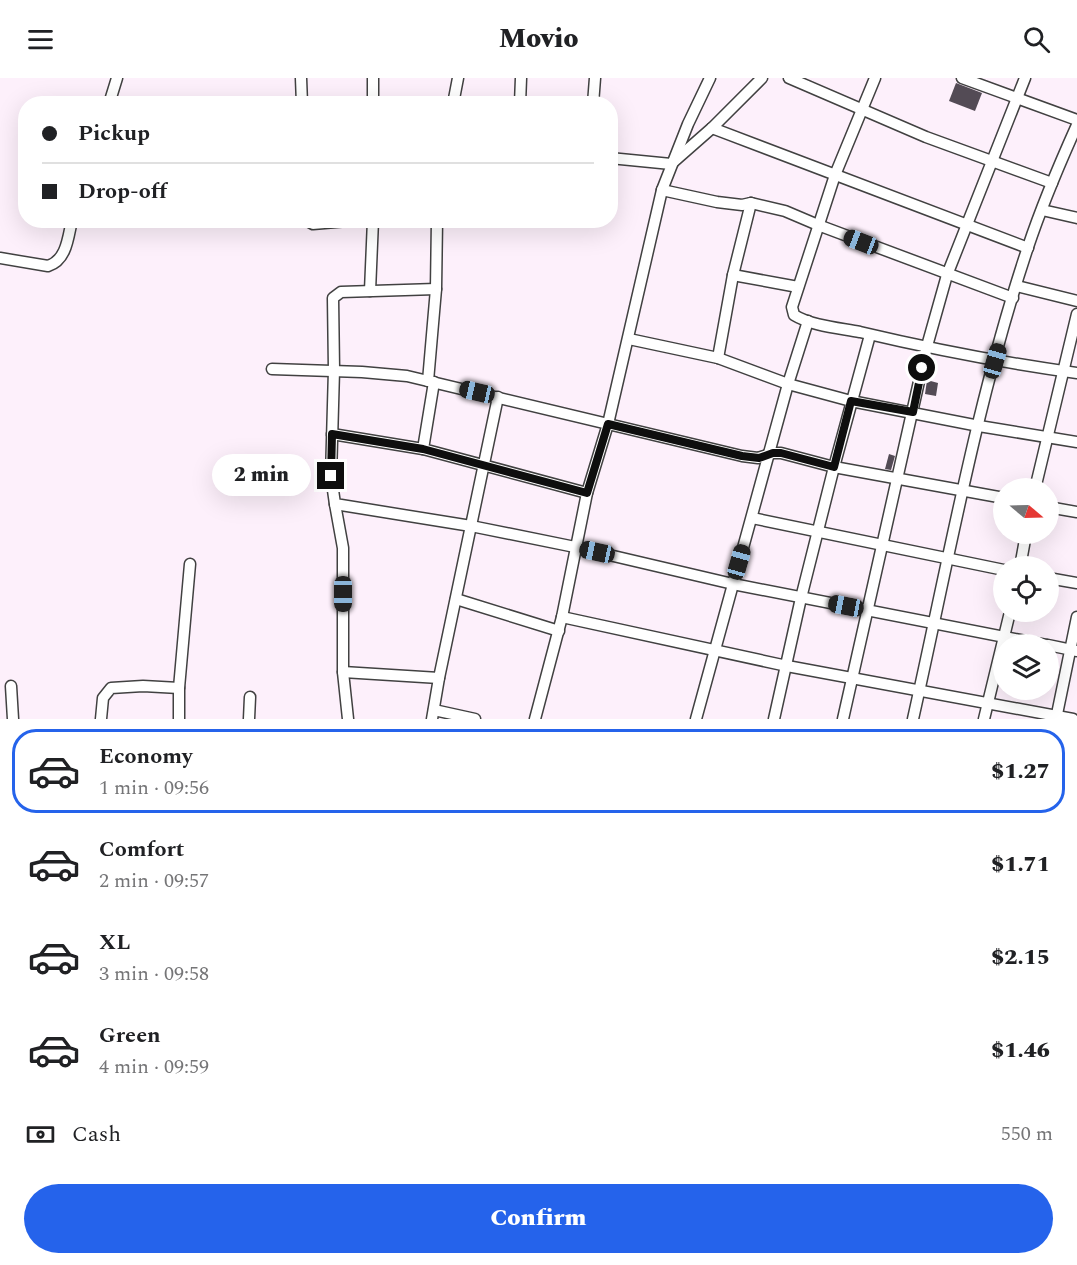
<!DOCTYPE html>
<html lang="en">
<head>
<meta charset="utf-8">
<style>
  :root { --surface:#fff; --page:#f2f2f2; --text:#202124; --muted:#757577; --line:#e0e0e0; --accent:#2563eb }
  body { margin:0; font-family:Spectral,serif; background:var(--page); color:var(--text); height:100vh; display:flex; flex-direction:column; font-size:22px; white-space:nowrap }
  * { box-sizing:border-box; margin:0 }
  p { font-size:20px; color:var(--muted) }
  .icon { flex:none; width:33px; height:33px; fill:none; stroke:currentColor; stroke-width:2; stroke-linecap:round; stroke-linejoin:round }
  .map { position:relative; height:641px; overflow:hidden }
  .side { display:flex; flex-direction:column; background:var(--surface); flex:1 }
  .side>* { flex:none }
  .top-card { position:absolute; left:18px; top:18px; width:600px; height:132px; border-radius:24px; box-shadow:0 6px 24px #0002; display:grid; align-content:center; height:132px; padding:0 24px; background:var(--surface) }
  .needle { width:39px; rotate:109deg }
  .tools { position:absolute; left:993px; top:400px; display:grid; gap:12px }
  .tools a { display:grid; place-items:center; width:66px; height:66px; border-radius:50%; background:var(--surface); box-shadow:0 6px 24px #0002; font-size:30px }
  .end { position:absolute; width:27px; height:27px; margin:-14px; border:8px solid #0e0e0e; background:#fff; box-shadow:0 0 0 3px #fff }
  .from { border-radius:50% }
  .bubble { position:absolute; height:42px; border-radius:21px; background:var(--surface); box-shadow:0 6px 24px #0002; font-size:20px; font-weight:800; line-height:42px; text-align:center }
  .car { position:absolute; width:18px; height:36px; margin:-18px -9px; border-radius:8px; box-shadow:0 0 4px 2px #0007; background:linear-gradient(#222 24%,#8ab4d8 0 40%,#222 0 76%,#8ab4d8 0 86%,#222 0) }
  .top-card b { display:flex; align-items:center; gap:21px; height:57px; font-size:22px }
  .top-card b+b { border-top:2px solid var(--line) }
  .top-card i { width:15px; height:15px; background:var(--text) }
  ul { padding:10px 0 0; list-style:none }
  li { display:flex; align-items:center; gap:18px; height:84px; margin:0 12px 9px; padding:0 12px; border:3px solid transparent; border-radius:24px }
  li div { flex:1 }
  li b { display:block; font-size:22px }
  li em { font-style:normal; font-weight:800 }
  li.current { border-color:var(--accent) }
  li>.icon { width:54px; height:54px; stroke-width:1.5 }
  .pay { display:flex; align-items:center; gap:15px; height:66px; padding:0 24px; font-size:22px }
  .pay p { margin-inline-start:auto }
  .cta { display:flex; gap:12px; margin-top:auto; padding:12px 24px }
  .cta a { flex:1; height:69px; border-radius:36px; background:var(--accent); color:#fff; font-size:24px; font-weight:800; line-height:69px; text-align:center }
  header { display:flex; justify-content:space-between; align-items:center; height:78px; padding:0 24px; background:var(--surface); font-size:27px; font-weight:800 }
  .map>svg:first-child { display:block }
  .building { fill:#534b55 }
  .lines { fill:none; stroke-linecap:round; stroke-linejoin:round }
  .minor-casing { stroke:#414141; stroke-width:13 }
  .minor { stroke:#fff; stroke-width:10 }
  .route { stroke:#0e0e0e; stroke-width:8 }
</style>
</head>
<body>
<header><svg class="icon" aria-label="menu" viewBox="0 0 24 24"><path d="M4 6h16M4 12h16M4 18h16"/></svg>Movio<svg class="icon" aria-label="search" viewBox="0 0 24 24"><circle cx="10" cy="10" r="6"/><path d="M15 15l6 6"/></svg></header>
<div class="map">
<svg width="1077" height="641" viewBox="0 0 1077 641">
  <rect width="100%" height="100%" fill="#fdf0fb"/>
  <g class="building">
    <path d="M956,5L982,15L975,33L949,23Z"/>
    <path d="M927,302L938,305L936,318L925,316Z"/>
    <path d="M889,376L895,378L891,392L885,391Z"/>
  </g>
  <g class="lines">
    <defs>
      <g id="minor">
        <path d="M301,0L302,26"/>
        <path d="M789,0L926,59L1052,105"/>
        <path d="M875,0L835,97L792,229L794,237C812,248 839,250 860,254C932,271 1004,285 1077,295"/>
        <path d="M962,0L1077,42"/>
        <path d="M109,26L117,0"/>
        <path d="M373,26V0"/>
        <path d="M453,26L458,0"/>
        <path d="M520,26L521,0"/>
        <path d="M593,26L595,0"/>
        <path d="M712,50L1028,170"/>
        <path d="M610,80L671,86L712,50L762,0"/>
        <path d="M662,112L717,124L742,127L751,125L785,133L818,147L1013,220"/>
        <path d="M1042,132L1077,140"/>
        <path d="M306,142L313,146L359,142"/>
        <path d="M0,180L48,188C67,182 68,159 72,142"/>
        <path d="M733,197L798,209"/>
        <path d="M1017,208L1077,223"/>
        <path d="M436,211L341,214L333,220L334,292L331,398L335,426L471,448L575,469L733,506L1046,567"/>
        <path d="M370,213L373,142"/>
        <path d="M629,261L718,280L788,306L851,323L979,348L1077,364"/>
        <path d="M718,280L733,197L751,125"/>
        <path d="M272,291L362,294L407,298L742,378L758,380L773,375H781L834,389L1004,420"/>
        <path d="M428,303L436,211L437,142"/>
        <path d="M434,304L423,371L587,415"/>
        <path d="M332,356L423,371"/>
        <path d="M1035,411L1077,236"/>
        <path d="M335,426L343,470V594L348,641"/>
        <path d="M1048,429L1077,434"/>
        <path d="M752,440L1004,492"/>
        <path d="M1020,489L1026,456"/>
        <path d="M1048,500L1077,505"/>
        <path d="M456,521L559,553"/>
        <path d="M562,539L787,588L1073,641"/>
        <path d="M1048,567L1077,573"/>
        <path d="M343,594L439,600"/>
        <path d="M11,608L13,641"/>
        <path d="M434,632L475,641"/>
        <path d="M101,641L103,620L111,610L143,608L179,610L190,486"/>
        <path d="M179,641V610"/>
        <path d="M249,641L250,619"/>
        <path d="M432,641L439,600L498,319"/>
        <path d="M535,641L562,539L587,415L608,346L662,112L688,46L710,0"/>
        <path d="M696,641L788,306L808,243"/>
        <path d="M774,641L801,520L834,389L870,257"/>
        <path d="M843,641L927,268L947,197L1025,0"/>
        <path d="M913,641C948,485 977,321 1028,169C1042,127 1059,87 1077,47"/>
        <path d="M984,641L1010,534"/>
        <path d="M1056,641L1077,539"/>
      </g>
    </defs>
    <use href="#minor" class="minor-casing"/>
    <use href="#minor" class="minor"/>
  </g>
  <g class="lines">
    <path class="route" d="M331,398L332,356L423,371L587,415L608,346L742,378L759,380L773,375H781L834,389L851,323L913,334L922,290"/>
  </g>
</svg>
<div class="tools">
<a><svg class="needle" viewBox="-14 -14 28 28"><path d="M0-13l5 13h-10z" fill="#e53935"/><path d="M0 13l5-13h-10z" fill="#757577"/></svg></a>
<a><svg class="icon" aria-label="locate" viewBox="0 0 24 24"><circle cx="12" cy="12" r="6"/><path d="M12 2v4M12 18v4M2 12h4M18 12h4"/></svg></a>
<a><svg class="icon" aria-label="layers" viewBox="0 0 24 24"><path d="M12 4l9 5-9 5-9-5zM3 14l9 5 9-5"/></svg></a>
</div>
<i class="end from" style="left:922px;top:290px"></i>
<i class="end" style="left:331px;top:398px"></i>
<div class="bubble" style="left:212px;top:376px;width:99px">2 min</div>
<i class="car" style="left:861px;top:164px;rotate:291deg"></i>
<i class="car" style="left:995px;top:283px;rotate:16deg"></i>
<i class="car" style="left:477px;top:314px;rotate:283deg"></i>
<i class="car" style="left:597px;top:474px;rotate:282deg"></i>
<i class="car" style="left:739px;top:484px;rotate:16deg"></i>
<i class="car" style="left:343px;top:516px;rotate:180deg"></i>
<i class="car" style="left:846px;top:528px;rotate:281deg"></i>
<div class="top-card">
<b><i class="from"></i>Pickup</b>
<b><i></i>Drop-off</b>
</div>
</div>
<section class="side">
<ul>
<li class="current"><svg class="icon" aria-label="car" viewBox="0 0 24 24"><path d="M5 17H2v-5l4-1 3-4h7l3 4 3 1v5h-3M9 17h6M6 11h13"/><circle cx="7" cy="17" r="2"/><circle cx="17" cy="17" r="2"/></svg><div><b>Economy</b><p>1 min · 09:56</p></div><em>$1.27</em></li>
<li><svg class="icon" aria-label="car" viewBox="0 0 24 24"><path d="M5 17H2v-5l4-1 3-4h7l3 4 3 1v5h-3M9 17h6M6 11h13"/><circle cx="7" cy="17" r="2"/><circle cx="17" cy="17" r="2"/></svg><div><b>Comfort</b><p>2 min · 09:57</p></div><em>$1.71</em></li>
<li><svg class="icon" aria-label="car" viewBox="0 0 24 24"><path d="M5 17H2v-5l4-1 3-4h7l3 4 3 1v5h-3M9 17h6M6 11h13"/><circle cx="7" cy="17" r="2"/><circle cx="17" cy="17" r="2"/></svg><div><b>XL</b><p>3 min · 09:58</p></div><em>$2.15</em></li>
<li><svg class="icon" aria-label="car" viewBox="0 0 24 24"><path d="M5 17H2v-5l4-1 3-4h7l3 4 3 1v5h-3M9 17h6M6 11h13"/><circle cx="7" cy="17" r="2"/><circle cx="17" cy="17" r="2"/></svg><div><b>Green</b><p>4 min · 09:59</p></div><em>$1.46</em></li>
</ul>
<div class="pay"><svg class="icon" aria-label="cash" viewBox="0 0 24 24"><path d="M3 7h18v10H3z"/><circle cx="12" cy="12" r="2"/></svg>Cash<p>550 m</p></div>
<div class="cta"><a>Confirm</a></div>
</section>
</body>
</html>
